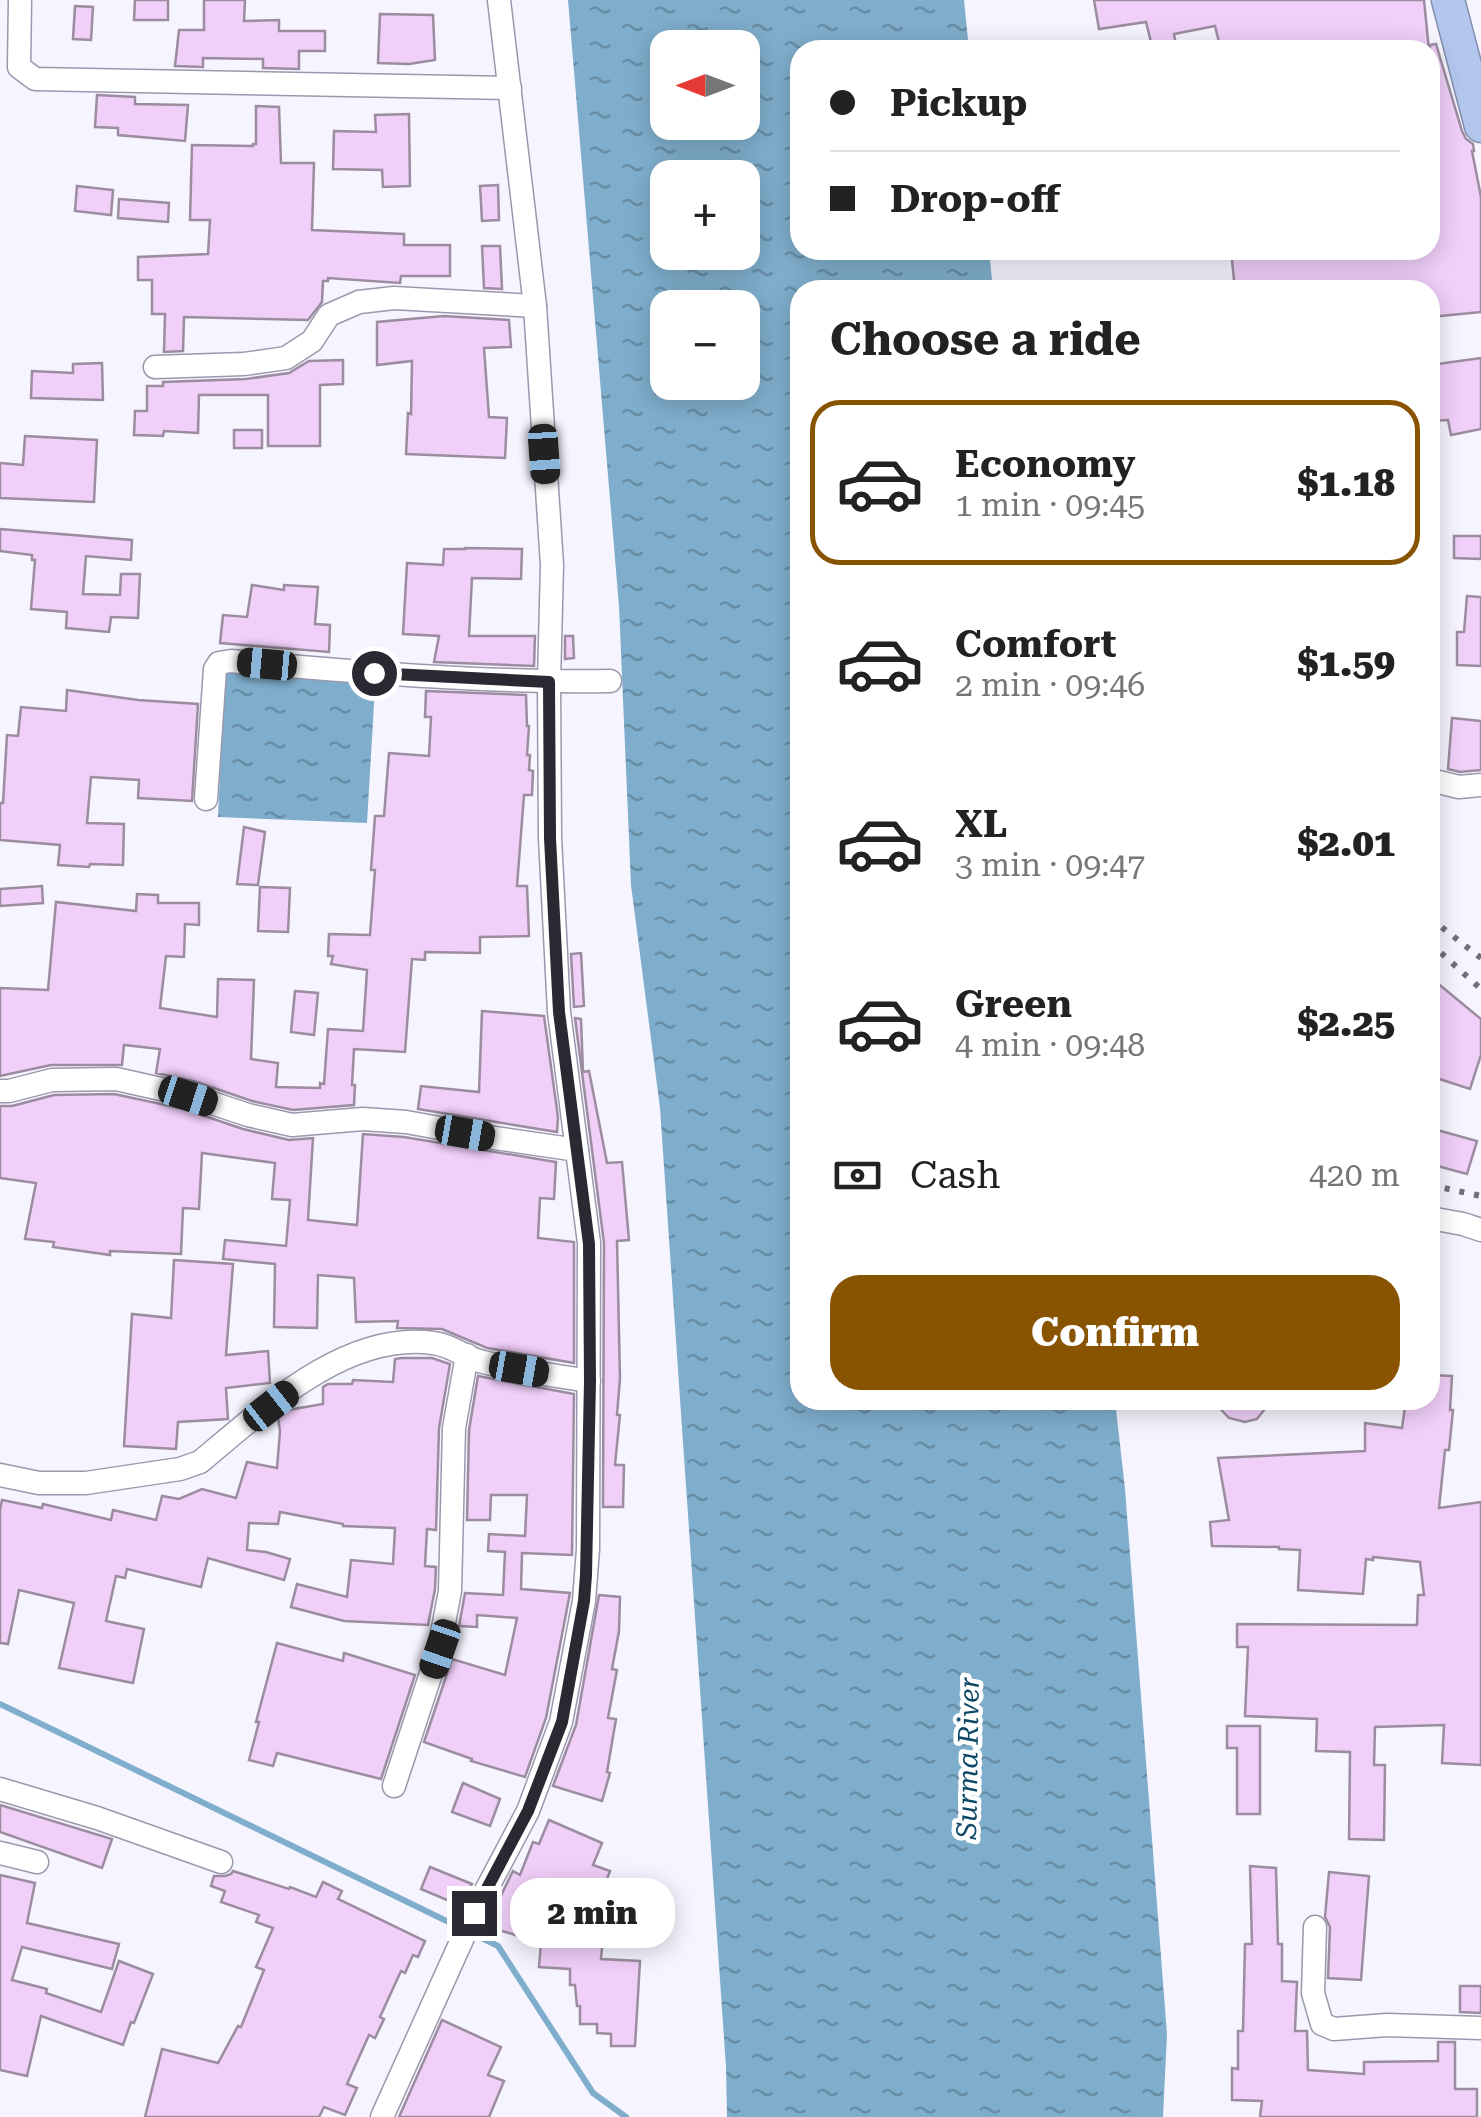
<!DOCTYPE html>
<html lang="en">
<head>
<meta charset="utf-8">
<style>
  :root { --surface:#fff; --page:#f2f2f2; --text:#222; --muted:#767676; --line:#e0e0e0; --accent:#895401 }
  body { margin:0; font-family:"Roboto Serif",serif; background:var(--page); color:var(--text); height:100vh; display:flex; flex-direction:column; font-size:38px; white-space:nowrap }
  * { box-sizing:border-box; margin:0 }
  p { font-size:32px; color:var(--muted) }
  .icon { flex:none; width:55px; height:55px; fill:none; stroke:currentColor; stroke-width:2; stroke-linecap:round; stroke-linejoin:round }
  .map { position:relative; flex:1; overflow:hidden }
  .panel { position:absolute; left:790px; top:280px; width:650px; height:1130px; display:flex; flex-direction:column; background:var(--surface); border-radius:30px; box-shadow:0 5px 25px #0003 }
  .panel>* { flex:none }
  .hud { position:absolute; left:790px; top:40px; width:650px; height:220px; border-radius:30px; box-shadow:0 5px 25px #0003; display:grid; align-content:center; height:220px; padding:0 40px; background:var(--surface) }
  .needle { width:65px; rotate:270deg }
  .controls { position:absolute; left:650px; top:30px; display:grid; gap:20px }
  .controls a { display:grid; place-items:center; width:110px; height:110px; border-radius:20px; background:var(--surface); box-shadow:0 5px 25px #0003; font-size:50px }
  .end { position:absolute; width:45px; height:45px; margin:-22px; border:12px solid #2a2932; background:#fff; box-shadow:0 0 0 5px #fff }
  .from { border-radius:50% }
  .bubble { position:absolute; height:70px; border-radius:30px; background:var(--surface); box-shadow:0 5px 25px #0003; font-size:32px; font-weight:800; line-height:70px; text-align:center }
  .car { position:absolute; width:30px; height:60px; margin:-30px -15px; border-radius:12px; box-shadow:0 0 8px 2px #0007; background:linear-gradient(#222 24%,#8ab4d8 0 40%,#222 0 76%,#8ab4d8 0 86%,#222 0) }
  .hud b { display:flex; align-items:center; gap:35px; height:95px; font-size:38px }
  .hud b+b { border-top:2px solid var(--line) }
  .hud i { width:25px; height:25px; background:var(--text) }
  ul { padding:0; list-style:none }
  li { display:flex; align-items:center; gap:30px; height:165px; margin:0 20px 15px; padding:0 20px; border:5px solid transparent; border-radius:30px }
  li div { flex:1 }
  li b { display:block; font-size:38px }
  li em { font-style:normal; font-weight:800 }
  li.on { border-color:var(--accent) }
  li>.icon { width:90px; height:90px; stroke-width:1.5 }
  h2 { padding:0 40px; font-size:45px; line-height:120px }
  .pay { display:flex; align-items:center; gap:25px; height:110px; padding:0 40px; font-size:38px }
  .pay p { margin-inline-start:auto }
  .primary-button { display:flex; gap:20px; margin-top:auto; padding:20px 40px }
  .primary-button a { flex:1; height:115px; border-radius:30px; background:var(--accent); color:#fff; font-size:40px; font-weight:800; line-height:115px; text-align:center }
  .map>svg:first-child { display:block }
  .water { fill:url(#water-ripples); fill-rule:evenodd }
  .lines { fill:none; stroke-linecap:round; stroke-linejoin:round }
  .stream { stroke:#7faecc; stroke-width:6 }
  .building { fill:#f0cff9; stroke:#9b8d9f; stroke-width:2.5 }
  .minor-casing { stroke:#9b98ad; stroke-width:25 }
  .highway-casing { stroke:#838fac; stroke-width:35 }
  .minor { stroke:#fff; stroke-width:22 }
  .highway { stroke:#b3c6ed; stroke-width:32 }
  .rail { stroke:#706f78; stroke-width:6; stroke-dasharray:5 10; stroke-linecap:butt }
  .route { stroke:#2a2932; stroke-width:12 }
  .labels { text-anchor:middle; dominant-baseline:central; stroke-width:9; stroke-linejoin:round; paint-order:stroke }
  .water-label { font-size:28px; font-style:italic; fill:#0d4967; stroke:#fff }
</style>
</head>
<body>
<div class="map">
<svg width="1481" height="2117" viewBox="0 0 1481 2117">
  <defs>
    <pattern id="water-ripples" width="26" height="14" patternUnits="userSpaceOnUse" patternTransform="scale(2.5)"><rect width="26" height="14" fill="#7faecc"/><path d="M2 4q2-2 4 0t4 0M15 11q2-2 4 0t4 0" fill="none" stroke="#688ea6"/></pattern>
  </defs>
  <rect width="100%" height="100%" fill="#f6f4fe"/>
  <g class="water">
    <path d="M568,0H964L969,50H800V250H989L993,290H800V1400H1115L1125,1489L1167,2034L1163,2117H727L726,2067L660,1108L631,885L619,606ZM668,48H742V122H668ZM668,178H742V252H668ZM668,308H742V382H668Z"/>
    <path d="M225,665L375,687L367,823L218,817Z"/>
  </g>
  <g class="lines">
    <path class="stream" d="M0,1704L498,1946L593,2093L626,2117"/>
  </g>
  <g class="building">
    <path d="M135,0H168V20H134Z"/>
    <path d="M204,0H245L244,21L279,20V31H325V51H299V69L263,68V59L203,58V67L175,66L179,30H204Z"/>
    <path d="M1094,0H1424L1429,50H1221L1215,26L1174,34L1177,50H1153L1146,22L1099,29Z"/>
    <path d="M75,6L93,7L91,40L73,39Z"/>
    <path d="M380,14L433,15L435,60L409,64L378,63Z"/>
    <path d="M1436,44L1462,131L1466,139L1473,144L1474,151H1472L1481,197V312L1430,317V290H1235L1231,250H1430V45Z"/>
    <path d="M97,95L135,97V104L188,105L185,141L118,135V128L95,127Z"/>
    <path d="M256,106L279,107L281,163H314L312,230L404,234V245H450V276H401L400,283L328,278V281H323L322,302L308,320L184,317L183,351L164,352L165,314H152V280H138V257L208,254L210,220H190L192,145L253,146V144H256Z"/>
    <path d="M409,114L410,186L383,187L382,170L333,169L334,131L376,132L375,115Z"/>
    <path d="M498,185L499,220L482,221L480,186Z"/>
    <path d="M77,186L113,190L111,215L75,211Z"/>
    <path d="M119,199L169,203L168,222L118,218Z"/>
    <path d="M482,246H500L502,289L484,288Z"/>
    <path d="M444,316L509,320L511,347L484,348L489,417L507,418L505,458L406,454L408,413L411,414L412,361L377,365V322Z"/>
    <path d="M1481,358V429L1451,435L1448,420L1430,421V365Z"/>
    <path d="M343,360V384L320,385V446H268V395H199L198,433L164,431L163,436L134,435L135,411H147V386H163V382L246,379L289,373L309,361Z"/>
    <path d="M102,363L103,400L31,398L32,371L73,373V364Z"/>
    <rect x="234" y="430" width="28" height="18"/>
    <path d="M25,436L97,440L94,502L0,498V463L23,465Z"/>
    <path d="M0,529L132,540L131,560L86,556L83,594L120,595L121,574H140L138,618L111,617L109,632L66,628L67,612L31,609L35,560H32V555L0,551Z"/>
    <path d="M1454,536H1481V559L1454,558Z"/>
    <path d="M465,548L522,549L521,579L472,578L469,636H535L534,666L434,662L439,636L403,634L407,563L443,565L444,549H465Z"/>
    <path d="M252,585L284,590V585L318,587L315,624L330,625L329,652L220,643L223,615L247,617Z"/>
    <path d="M1467,596L1481,597V666L1457,665V632H1464Z"/>
    <path d="M565,636H573L574,658L565,659Z"/>
    <path d="M67,690L138,700L198,704L192,801L138,798L139,780L91,777L87,823L124,824L123,865L90,864L89,867L58,865L60,845L0,840V803H3L7,735L18,736L21,707L66,711Z"/>
    <path d="M426,691L526,695L527,726H529L527,755H530L529,770L533,771L532,795H524L517,886H527L529,936L480,937V953L425,952V960L412,959L405,1052L354,1049L352,1085H355L354,1105L293,1110L252,1101L193,1081L156,1073L160,1049L124,1045L122,1065H51L0,1076V988L48,990L56,902L136,911L137,894L158,895V903H199V925L185,924L184,957L166,956L160,1008L217,1017L218,979L254,980L251,1059L278,1063L276,1087L320,1088V1083L324,1084L328,1029L363,1031L367,970L331,964L333,956H328L329,934L370,935L375,870H371L375,816H384L389,753L429,756L431,717H425Z"/>
    <path d="M1452,718L1481,721V770L1460,772L1448,769Z"/>
    <path d="M244,827L265,832L258,885L237,884Z"/>
    <path d="M42,886L43,903L0,906V889Z"/>
    <path d="M260,887L290,888L288,932L258,931Z"/>
    <path d="M581,953L584,1006L574,1007L571,954Z"/>
    <path d="M1430,977L1481,1019V1055L1470,1089L1430,1076Z"/>
    <path d="M295,991L318,993L314,1035L291,1032Z"/>
    <path d="M482,1011L544,1016L558,1117L557,1132L418,1109L421,1086L479,1092Z"/>
    <path d="M575,1018L581,1019L583,1072L589,1071L607,1163L622,1162L629,1240L617,1241L620,1378L617,1415H620L615,1465H624L623,1507H603L604,1243Z"/>
    <path d="M114,1094L184,1109L243,1129L289,1140L313,1138L308,1220L357,1225L363,1134L404,1137L556,1162L554,1199L540,1198L538,1238L574,1242V1363L487,1348L442,1329L397,1328L398,1321L356,1322L354,1278L318,1275L317,1328L274,1327L275,1264L223,1259L225,1240L286,1246L290,1200L272,1199L275,1163L202,1153L199,1209L183,1208L181,1254L110,1251V1255L53,1247L54,1242L25,1239L36,1183L0,1178V1106H12L54,1095Z"/>
    <path d="M1430,1128L1477,1141L1467,1174L1430,1164Z"/>
    <path d="M174,1260L233,1264L226,1355L268,1351L270,1383L226,1388L228,1419L178,1422L176,1449L124,1446L132,1314L171,1318Z"/>
    <path d="M402,1358H432L450,1364L439,1428L436,1530L427,1529L425,1566L436,1567L435,1589L428,1625L344,1621L291,1607L297,1584L347,1597L351,1560L393,1564L395,1528L343,1526V1524L280,1512L278,1524L249,1523L247,1550L266,1552L290,1559L284,1580L208,1558L201,1587L127,1569L125,1578L116,1576L106,1621L144,1629L133,1683L59,1668L74,1603L19,1590L8,1644L0,1643V1510L2,1500L42,1508L43,1504L111,1520L113,1510L156,1520L162,1496L179,1499L202,1489L236,1498L247,1462L277,1468L280,1431L278,1418L288,1410L323,1404V1387L328,1384H352L353,1380L393,1382L395,1359Z"/>
    <path d="M1430,1375L1452,1376L1450,1410H1453L1449,1450H1445L1439,1508L1481,1502V1765L1442,1763L1444,1725L1375,1727L1374,1765H1385L1384,1840L1349,1839L1350,1752L1316,1751L1317,1719L1245,1716L1248,1647H1237V1624L1417,1625L1418,1595H1424L1420,1562L1373,1557V1560L1366,1559L1363,1594L1298,1590L1300,1550L1279,1549V1547L1212,1546L1210,1522L1229,1520L1218,1458L1365,1451V1423L1402,1428L1406,1400H1430Z"/>
    <path d="M478,1376L574,1394L572,1555L522,1553L521,1589L570,1593L546,1718L525,1777L471,1761L472,1759L424,1742L452,1659L505,1675L517,1618L477,1615V1627L459,1626L465,1593L503,1595L505,1552L488,1551L489,1534L525,1536L527,1495H491L490,1520H467L469,1430Z"/>
    <path d="M1212,1400H1272L1257,1419L1245,1422L1229,1418Z"/>
    <path d="M599,1595L620,1597L619,1631L612,1669L617,1670L608,1718L616,1719L607,1772L610,1773L602,1801L553,1786L576,1725Z"/>
    <path d="M277,1643L343,1661L344,1653L415,1675L381,1779L277,1753L273,1766L249,1760L259,1722H256Z"/>
    <path d="M1227,1726H1260V1814H1237V1748H1227Z"/>
    <path d="M463,1783L500,1799L490,1826L452,1812Z"/>
    <path d="M0,1805L112,1839L102,1868L0,1832Z"/>
    <path d="M549,1820L602,1843L593,1865L610,1871L589,1925L604,1926L601,1959L640,1961L635,2046H611V2034L597,2033V2024H580V2006H577L575,1985H570V1969L539,1967L541,1943L486,1926L513,1871L520,1875L533,1842L539,1844Z"/>
    <path d="M1250,1866L1276,1868L1278,1944H1282V1981L1297,1982L1295,2031H1307L1308,2070L1364,2074V2062L1438,2061V2042H1455V2089H1477V2117H1260L1262,2101L1232,2100V2068L1238,2069V2031H1243L1245,1944H1252Z"/>
    <path d="M430,1867L472,1884L461,1906L421,1889Z"/>
    <path d="M233,1871L289,1889L290,1887L316,1897L323,1882L342,1891L338,1899L425,1941L418,1957L413,1955L405,1973L401,1971L380,2017L384,2019L375,2038L369,2035L347,2084L357,2088L345,2115L324,2107L319,2117H145L162,2049L218,2063L238,2026L241,2027L264,1970L256,1967L273,1928L256,1922L259,1915L221,1902L225,1891L211,1886L214,1876H225L231,1874Z"/>
    <path d="M1329,1872L1369,1876L1361,1980L1328,1978L1330,1927L1325,1917Z"/>
    <path d="M0,1875L35,1883L27,1923L119,1944L112,1969L22,1947L12,1980L47,1989L46,1993L101,2012L119,1961L153,1974L134,2023L131,2022L123,2045L41,2016L27,2076L0,2070Z"/>
    <path d="M1460,1986H1481V2013L1460,2012Z"/>
    <path d="M442,2020L501,2047L488,2075L504,2081L489,2117H399Z"/>
  </g>
  <g class="lines">
    <defs>
      <g id="minor">
        <path d="M20,0L19,67L35,79L510,88"/>
        <path d="M155,367L244,364L286,358L312,341L329,315L359,302L394,298L535,306"/>
        <path d="M1430,780L1459,787L1481,785"/>
        <path d="M206,799L215,669L219,663L231,661C357,672 483,683 610,681"/>
        <path d="M0,1091H9L52,1080L116,1079L188,1095L248,1115L292,1125L363,1119L406,1122L495,1138L577,1150"/>
        <path d="M1430,1218L1463,1224L1481,1230"/>
        <path d="M0,1475L39,1483H86L180,1469L200,1462C263,1410 345,1331 433,1343C452,1345 465,1358 483,1362C518,1371 554,1375 589,1381"/>
        <path d="M394,1786L439,1649L450,1591L454,1428L467,1355"/>
        <path d="M0,1789L97,1818L221,1862"/>
        <path d="M0,1853L37,1862"/>
        <path d="M1315,1927L1313,1993L1322,2024L1334,2029L1387,2025L1481,2028"/>
        <path d="M382,2117L474,1913L528,1811L561,1722L584,1601L588,1549L589,1243L559,1012L550,838L549,682L552,565L535,306L499,0"/>
      </g>
      <path id="highway" d="M1448,0L1481,126"/>
    </defs>
    <use href="#minor" class="minor-casing"/>
    <use href="#highway" class="highway-casing"/>
    <use href="#minor" class="minor"/>
    <use href="#highway" class="highway"/>
    <g class="rail">
      <path d="M1430,918L1481,958"/>
      <path d="M1430,943L1481,989"/>
      <path d="M1430,1185L1481,1196"/>
    </g>
  </g>
  <g class="lines">
    <path class="route" d="M374,673L549,682L550,838L559,1012L589,1244L590,1381L586,1575L584,1601L562,1722L528,1811L474,1913"/>
  </g>
  <g class="labels">
    <g class="water-label">
      <text transform="translate(968 1758) rotate(-89)">Surma River</text>
    </g>
  </g>
</svg>
<div class="controls">
<a><svg class="needle" viewBox="-14 -14 28 28"><path d="M0-13l5 13h-10z" fill="#e53935"/><path d="M0 13l5-13h-10z" fill="#767676"/></svg></a>
<a>+</a>
<a>−</a>
</div>
<i class="end from" style="left:374px;top:673px"></i>
<i class="end" style="left:474px;top:1913px"></i>
<div class="bubble" style="left:510px;top:1878px;width:165px">2 min</div>
<i class="car" style="left:544px;top:454px;rotate:176deg"></i>
<i class="car" style="left:267px;top:664px;rotate:275deg"></i>
<i class="car" style="left:188px;top:1096px;rotate:108deg"></i>
<i class="car" style="left:465px;top:1133px;rotate:100deg"></i>
<i class="car" style="left:519px;top:1369px;rotate:100deg"></i>
<i class="car" style="left:271px;top:1406px;rotate:52deg"></i>
<i class="car" style="left:440px;top:1649px;rotate:199deg"></i>
<div class="hud">
<b><i class="from"></i>Pickup</b>
<b><i></i>Drop-off</b>
</div>
<section class="panel">
<h2>Choose a ride</h2>
<ul>
<li class="on"><svg class="icon" aria-label="car" viewBox="0 0 24 24"><path d="M5 17H2v-5l4-1 3-4h7l3 4 3 1v5h-3M9 17h6M6 11h13"/><circle cx="7" cy="17" r="2"/><circle cx="17" cy="17" r="2"/></svg><div><b>Economy</b><p>1 min · 09:45</p></div><em>$1.18</em></li>
<li><svg class="icon" aria-label="car" viewBox="0 0 24 24"><path d="M5 17H2v-5l4-1 3-4h7l3 4 3 1v5h-3M9 17h6M6 11h13"/><circle cx="7" cy="17" r="2"/><circle cx="17" cy="17" r="2"/></svg><div><b>Comfort</b><p>2 min · 09:46</p></div><em>$1.59</em></li>
<li><svg class="icon" aria-label="car" viewBox="0 0 24 24"><path d="M5 17H2v-5l4-1 3-4h7l3 4 3 1v5h-3M9 17h6M6 11h13"/><circle cx="7" cy="17" r="2"/><circle cx="17" cy="17" r="2"/></svg><div><b>XL</b><p>3 min · 09:47</p></div><em>$2.01</em></li>
<li><svg class="icon" aria-label="car" viewBox="0 0 24 24"><path d="M5 17H2v-5l4-1 3-4h7l3 4 3 1v5h-3M9 17h6M6 11h13"/><circle cx="7" cy="17" r="2"/><circle cx="17" cy="17" r="2"/></svg><div><b>Green</b><p>4 min · 09:48</p></div><em>$2.25</em></li>
</ul>
<div class="pay"><svg class="icon" aria-label="cash" viewBox="0 0 24 24"><path d="M3 7h18v10H3z"/><circle cx="12" cy="12" r="2"/></svg>Cash<p>420 m</p></div>
<div class="primary-button"><a>Confirm</a></div>
</section>
</div>
</body>
</html>
